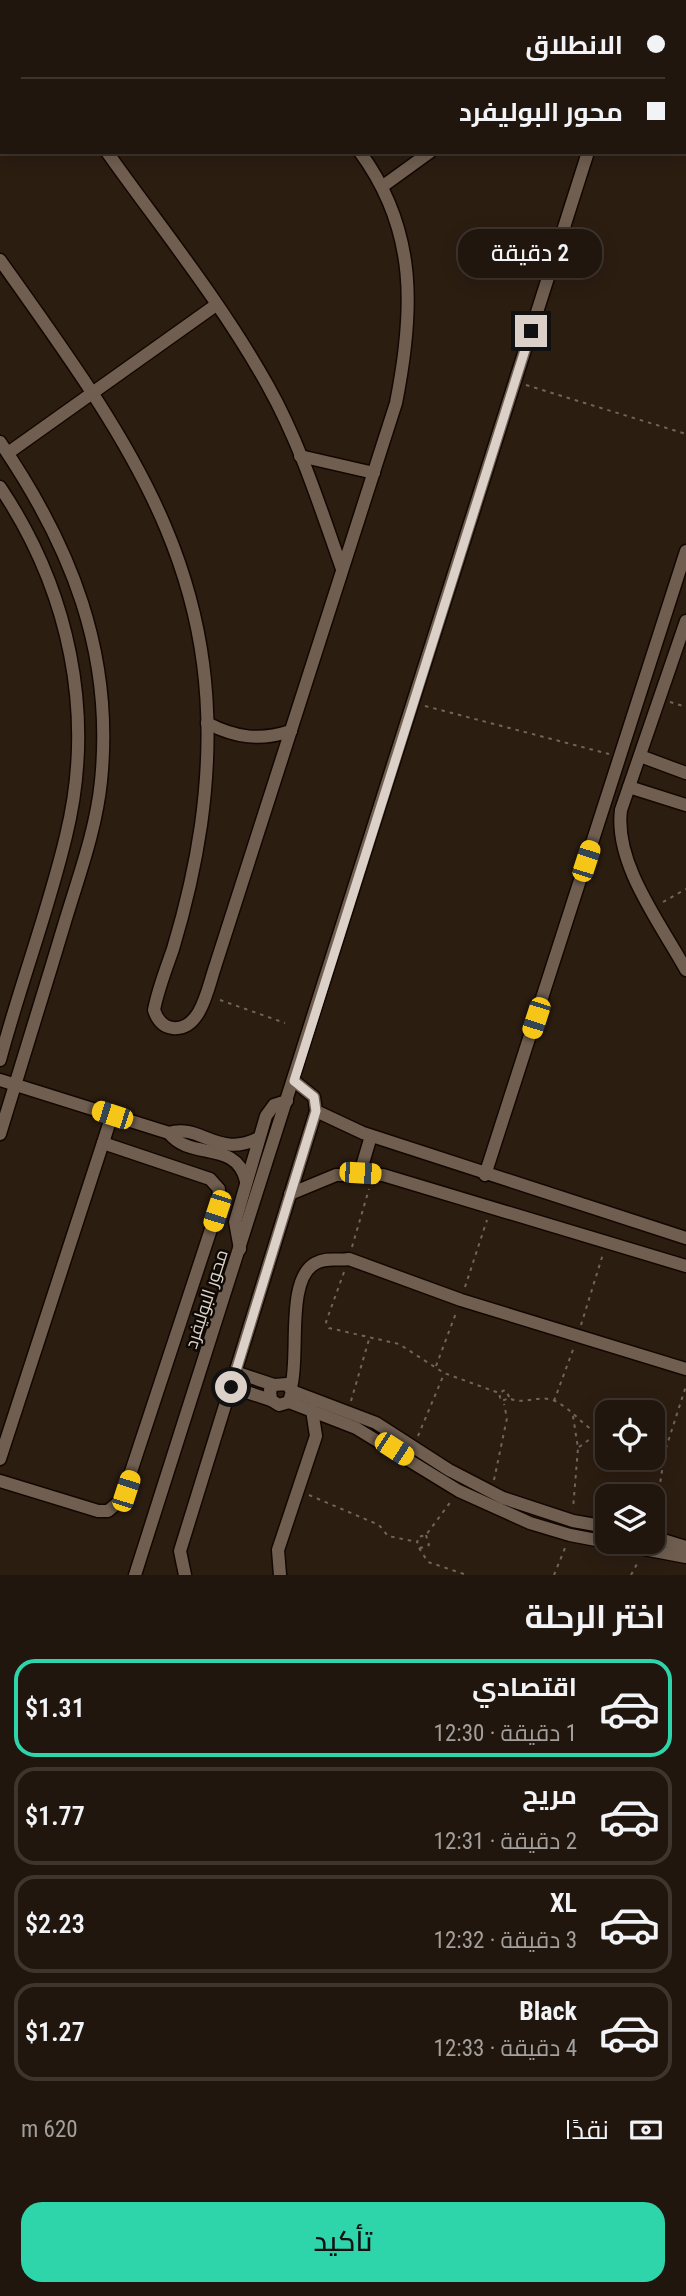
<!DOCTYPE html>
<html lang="ar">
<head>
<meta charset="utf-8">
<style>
  :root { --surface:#21160d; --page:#2d231b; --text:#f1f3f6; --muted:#a29f9d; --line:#3e352e; --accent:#2ed4aa }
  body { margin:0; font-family:"Roboto Condensed",Cairo,sans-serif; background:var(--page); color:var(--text); direction:rtl; height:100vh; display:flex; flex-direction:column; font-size:26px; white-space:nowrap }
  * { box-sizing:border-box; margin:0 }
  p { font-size:23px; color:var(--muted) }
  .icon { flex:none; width:38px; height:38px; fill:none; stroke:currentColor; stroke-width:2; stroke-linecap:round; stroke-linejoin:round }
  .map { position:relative; height:1575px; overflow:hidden; direction:ltr }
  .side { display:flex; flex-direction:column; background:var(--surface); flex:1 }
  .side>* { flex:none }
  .guide { position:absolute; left:0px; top:0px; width:686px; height:154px; box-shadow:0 4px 18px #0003,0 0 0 2px var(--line); direction:rtl; display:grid; align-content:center; height:154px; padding:0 21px; background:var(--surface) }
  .fabs { position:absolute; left:595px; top:1400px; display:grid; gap:14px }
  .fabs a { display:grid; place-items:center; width:70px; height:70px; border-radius:14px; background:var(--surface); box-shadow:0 4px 18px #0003,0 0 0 2px var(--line); font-size:35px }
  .end { position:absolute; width:32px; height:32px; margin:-16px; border:9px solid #dbd1c9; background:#111; box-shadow:0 0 0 4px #111 }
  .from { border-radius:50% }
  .bubble { position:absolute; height:49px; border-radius:21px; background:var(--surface); box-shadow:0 4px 18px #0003,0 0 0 2px var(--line); font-size:23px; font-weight:600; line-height:49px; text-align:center; direction:rtl }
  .car { position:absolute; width:21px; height:42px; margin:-21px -10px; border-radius:9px; box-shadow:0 0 5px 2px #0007; background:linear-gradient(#f5c518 24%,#345 0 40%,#f5c518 0 76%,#345 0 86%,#f5c518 0) }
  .guide b { display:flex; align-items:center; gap:24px; height:66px; font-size:26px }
  .guide b+b { border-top:2px solid var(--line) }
  .guide i { width:18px; height:18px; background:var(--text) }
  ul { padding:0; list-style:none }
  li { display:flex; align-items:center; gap:21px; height:98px; margin:0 14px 10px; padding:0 7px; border:4px solid var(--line); border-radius:21px }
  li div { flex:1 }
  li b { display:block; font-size:26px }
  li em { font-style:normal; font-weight:600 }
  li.current { border-color:var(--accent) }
  li>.icon { width:63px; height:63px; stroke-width:1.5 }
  h2 { padding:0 21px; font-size:32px; line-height:84px }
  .pay { display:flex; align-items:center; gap:18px; height:77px; padding:0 21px; font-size:26px }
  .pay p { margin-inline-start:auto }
  .button { display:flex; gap:14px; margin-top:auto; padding:14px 21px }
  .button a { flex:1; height:80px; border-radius:21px; background:var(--accent); color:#111; font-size:28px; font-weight:600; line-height:80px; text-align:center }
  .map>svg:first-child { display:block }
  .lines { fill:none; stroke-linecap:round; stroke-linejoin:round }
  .minor-casing { stroke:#130701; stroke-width:15 }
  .path { stroke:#71645a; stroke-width:2; stroke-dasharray:3.5 5; stroke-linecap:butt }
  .minor { stroke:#705f51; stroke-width:12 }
  .route { stroke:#dbd1c9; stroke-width:9 }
  .labels { text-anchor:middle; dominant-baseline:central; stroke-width:5; stroke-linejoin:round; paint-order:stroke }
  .street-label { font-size:18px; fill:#dbd1c9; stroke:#0f0905 }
</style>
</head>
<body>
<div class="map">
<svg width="686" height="1575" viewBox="0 0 686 1575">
  <rect width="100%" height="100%" fill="#2c1d11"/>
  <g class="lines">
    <defs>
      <g id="minor">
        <path d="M93,0L98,2"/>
        <path d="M126,2L127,0"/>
        <path d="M535,2V0"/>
        <path d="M636,2V0"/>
        <path d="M107,152C161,228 222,303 268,386C300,443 320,507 342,569"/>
        <path d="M383,186L430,152"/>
        <path d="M0,260C133,447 235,582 201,825C195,867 185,909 173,949C166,969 158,989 154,1010C157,1019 163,1027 173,1028C201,1031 208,987 215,967L396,403C414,312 418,231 360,152"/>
        <path d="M0,442C71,546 114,653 101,781C96,831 78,878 64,925C43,995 21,1065 0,1134"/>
        <path d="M8,453L216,305"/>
        <path d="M300,456L374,473"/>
        <path d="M0,487C69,590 96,714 66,836C48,912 20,985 0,1060"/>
        <path d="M686,621L621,810C614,864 661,924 686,970"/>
        <path d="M207,723C236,738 260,741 291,731"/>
        <path d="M640,756L686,773"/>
        <path d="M629,787L686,805"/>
        <path d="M0,1080L169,1133C200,1123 218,1159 259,1138"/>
        <path d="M316,1111L363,1133L686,1238"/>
        <path d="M169,1133C190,1161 236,1139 246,1181"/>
        <path d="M360,1173L371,1136"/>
        <path d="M485,1175L686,551"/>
        <path d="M290,1194L336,1175H383L686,1266"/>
        <path d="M240,1249L235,1222L266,1116L274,1105L287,1101"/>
        <path d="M235,1372L274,1385L287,1384L292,1391L289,1402L279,1405L271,1400L270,1390L274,1385"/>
        <path d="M231,1387L271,1400"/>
        <path d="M291,1387C300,1357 285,1278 316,1263C327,1257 337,1261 349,1259L461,1300L686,1369"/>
        <path d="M292,1391L376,1423L449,1470L503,1498L573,1521L607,1527"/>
        <path d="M289,1402L356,1428L459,1491L530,1523L570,1535L686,1557"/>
        <path d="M0,1459L112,1115"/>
        <path d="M0,1481L98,1511H108L122,1499L217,1211L219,1189L210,1179L103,1143"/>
        <path d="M653,1537L686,1547"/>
        <path d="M135,1575L588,152"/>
        <path d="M185,1575L180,1551L316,1111L314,1097L294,1081"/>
        <path d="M280,1575L278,1550L316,1436L312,1410"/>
      </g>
    </defs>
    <use href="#minor" class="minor-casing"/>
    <g class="path">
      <path d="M526,385L686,434"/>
      <path d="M670,702L686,707"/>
      <path d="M425,706L609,754"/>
      <path d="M663,902L686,889"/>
      <path d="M220,1000L285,1023"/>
      <path d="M352,1247L369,1189"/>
      <path d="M344,1272L326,1322L329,1328L399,1344L444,1373L499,1393L505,1390L510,1398L501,1401L499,1393"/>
      <path d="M465,1287L487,1220"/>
      <path d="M581,1325L603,1254"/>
      <path d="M436,1366L456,1313"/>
      <path d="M511,1399C525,1405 540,1394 555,1401C574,1410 583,1428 605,1437"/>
      <path d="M351,1401L370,1336"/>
      <path d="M554,1401L574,1347"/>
      <path d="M573,1416L578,1448L573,1509"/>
      <path d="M418,1436L444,1374"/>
      <path d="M579,1447L590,1439L607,1438"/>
      <path d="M653,1448L665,1451"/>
      <path d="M494,1480L507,1418L504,1404"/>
      <path d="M309,1495L379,1525L388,1536L417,1542"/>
      <path d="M654,1524L665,1451L686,1386"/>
      <path d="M426,1535L429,1545L421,1548L417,1545L418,1537L426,1535L452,1500"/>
      <path d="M419,1548L428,1562L467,1575"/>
      <path d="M554,1575L565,1548"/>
      <path d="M631,1575L638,1562"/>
    </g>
    <use href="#minor" class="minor"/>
  </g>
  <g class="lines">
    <path class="route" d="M231,1387L316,1111L314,1097L294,1081L531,331"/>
  </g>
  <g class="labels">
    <g class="street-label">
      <text transform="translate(206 1299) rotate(-72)">محور البوليفرد</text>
    </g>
  </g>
</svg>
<div class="fabs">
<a><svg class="icon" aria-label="locate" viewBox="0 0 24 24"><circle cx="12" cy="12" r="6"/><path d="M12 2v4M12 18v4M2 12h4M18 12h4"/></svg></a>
<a><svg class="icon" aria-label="layers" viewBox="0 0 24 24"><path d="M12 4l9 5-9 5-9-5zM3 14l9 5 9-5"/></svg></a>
</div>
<i class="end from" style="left:231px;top:1387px"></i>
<i class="end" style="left:531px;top:331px"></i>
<div class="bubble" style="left:458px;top:229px;width:144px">2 دقيقة</div>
<i class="car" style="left:586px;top:861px;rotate:18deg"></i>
<i class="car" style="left:536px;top:1018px;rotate:198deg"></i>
<i class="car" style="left:112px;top:1115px;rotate:288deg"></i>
<i class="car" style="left:360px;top:1173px;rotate:94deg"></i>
<i class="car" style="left:217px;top:1211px;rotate:198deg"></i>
<i class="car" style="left:394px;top:1449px;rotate:123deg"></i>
<i class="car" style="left:126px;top:1491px;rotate:18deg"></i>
<div class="guide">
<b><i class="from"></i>الانطلاق</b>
<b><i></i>محور البوليفرد</b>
</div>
</div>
<section class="side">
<h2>اختر الرحلة</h2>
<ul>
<li class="current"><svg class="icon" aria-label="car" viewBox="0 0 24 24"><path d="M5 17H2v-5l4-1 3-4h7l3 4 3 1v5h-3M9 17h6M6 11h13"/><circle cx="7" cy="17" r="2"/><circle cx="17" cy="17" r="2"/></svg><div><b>اقتصادي</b><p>1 دقيقة · 12:30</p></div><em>$1.31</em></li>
<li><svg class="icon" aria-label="car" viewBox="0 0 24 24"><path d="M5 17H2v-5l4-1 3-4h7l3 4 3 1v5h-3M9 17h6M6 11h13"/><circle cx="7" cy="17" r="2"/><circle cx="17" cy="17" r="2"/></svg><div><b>مريح</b><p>2 دقيقة · 12:31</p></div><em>$1.77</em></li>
<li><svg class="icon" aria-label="car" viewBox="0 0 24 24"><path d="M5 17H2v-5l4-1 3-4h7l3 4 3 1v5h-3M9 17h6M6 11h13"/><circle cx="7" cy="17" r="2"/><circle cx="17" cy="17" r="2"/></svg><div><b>XL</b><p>3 دقيقة · 12:32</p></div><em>$2.23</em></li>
<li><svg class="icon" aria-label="car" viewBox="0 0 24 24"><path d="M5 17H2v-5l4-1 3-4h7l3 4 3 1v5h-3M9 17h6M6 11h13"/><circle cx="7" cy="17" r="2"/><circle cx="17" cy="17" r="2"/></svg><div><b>Black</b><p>4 دقيقة · 12:33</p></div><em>$1.27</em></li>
</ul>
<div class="pay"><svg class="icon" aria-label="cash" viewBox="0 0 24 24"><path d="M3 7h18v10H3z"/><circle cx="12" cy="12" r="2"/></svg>نقدًا<p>620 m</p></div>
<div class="button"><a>تأكيد</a></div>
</section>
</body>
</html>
